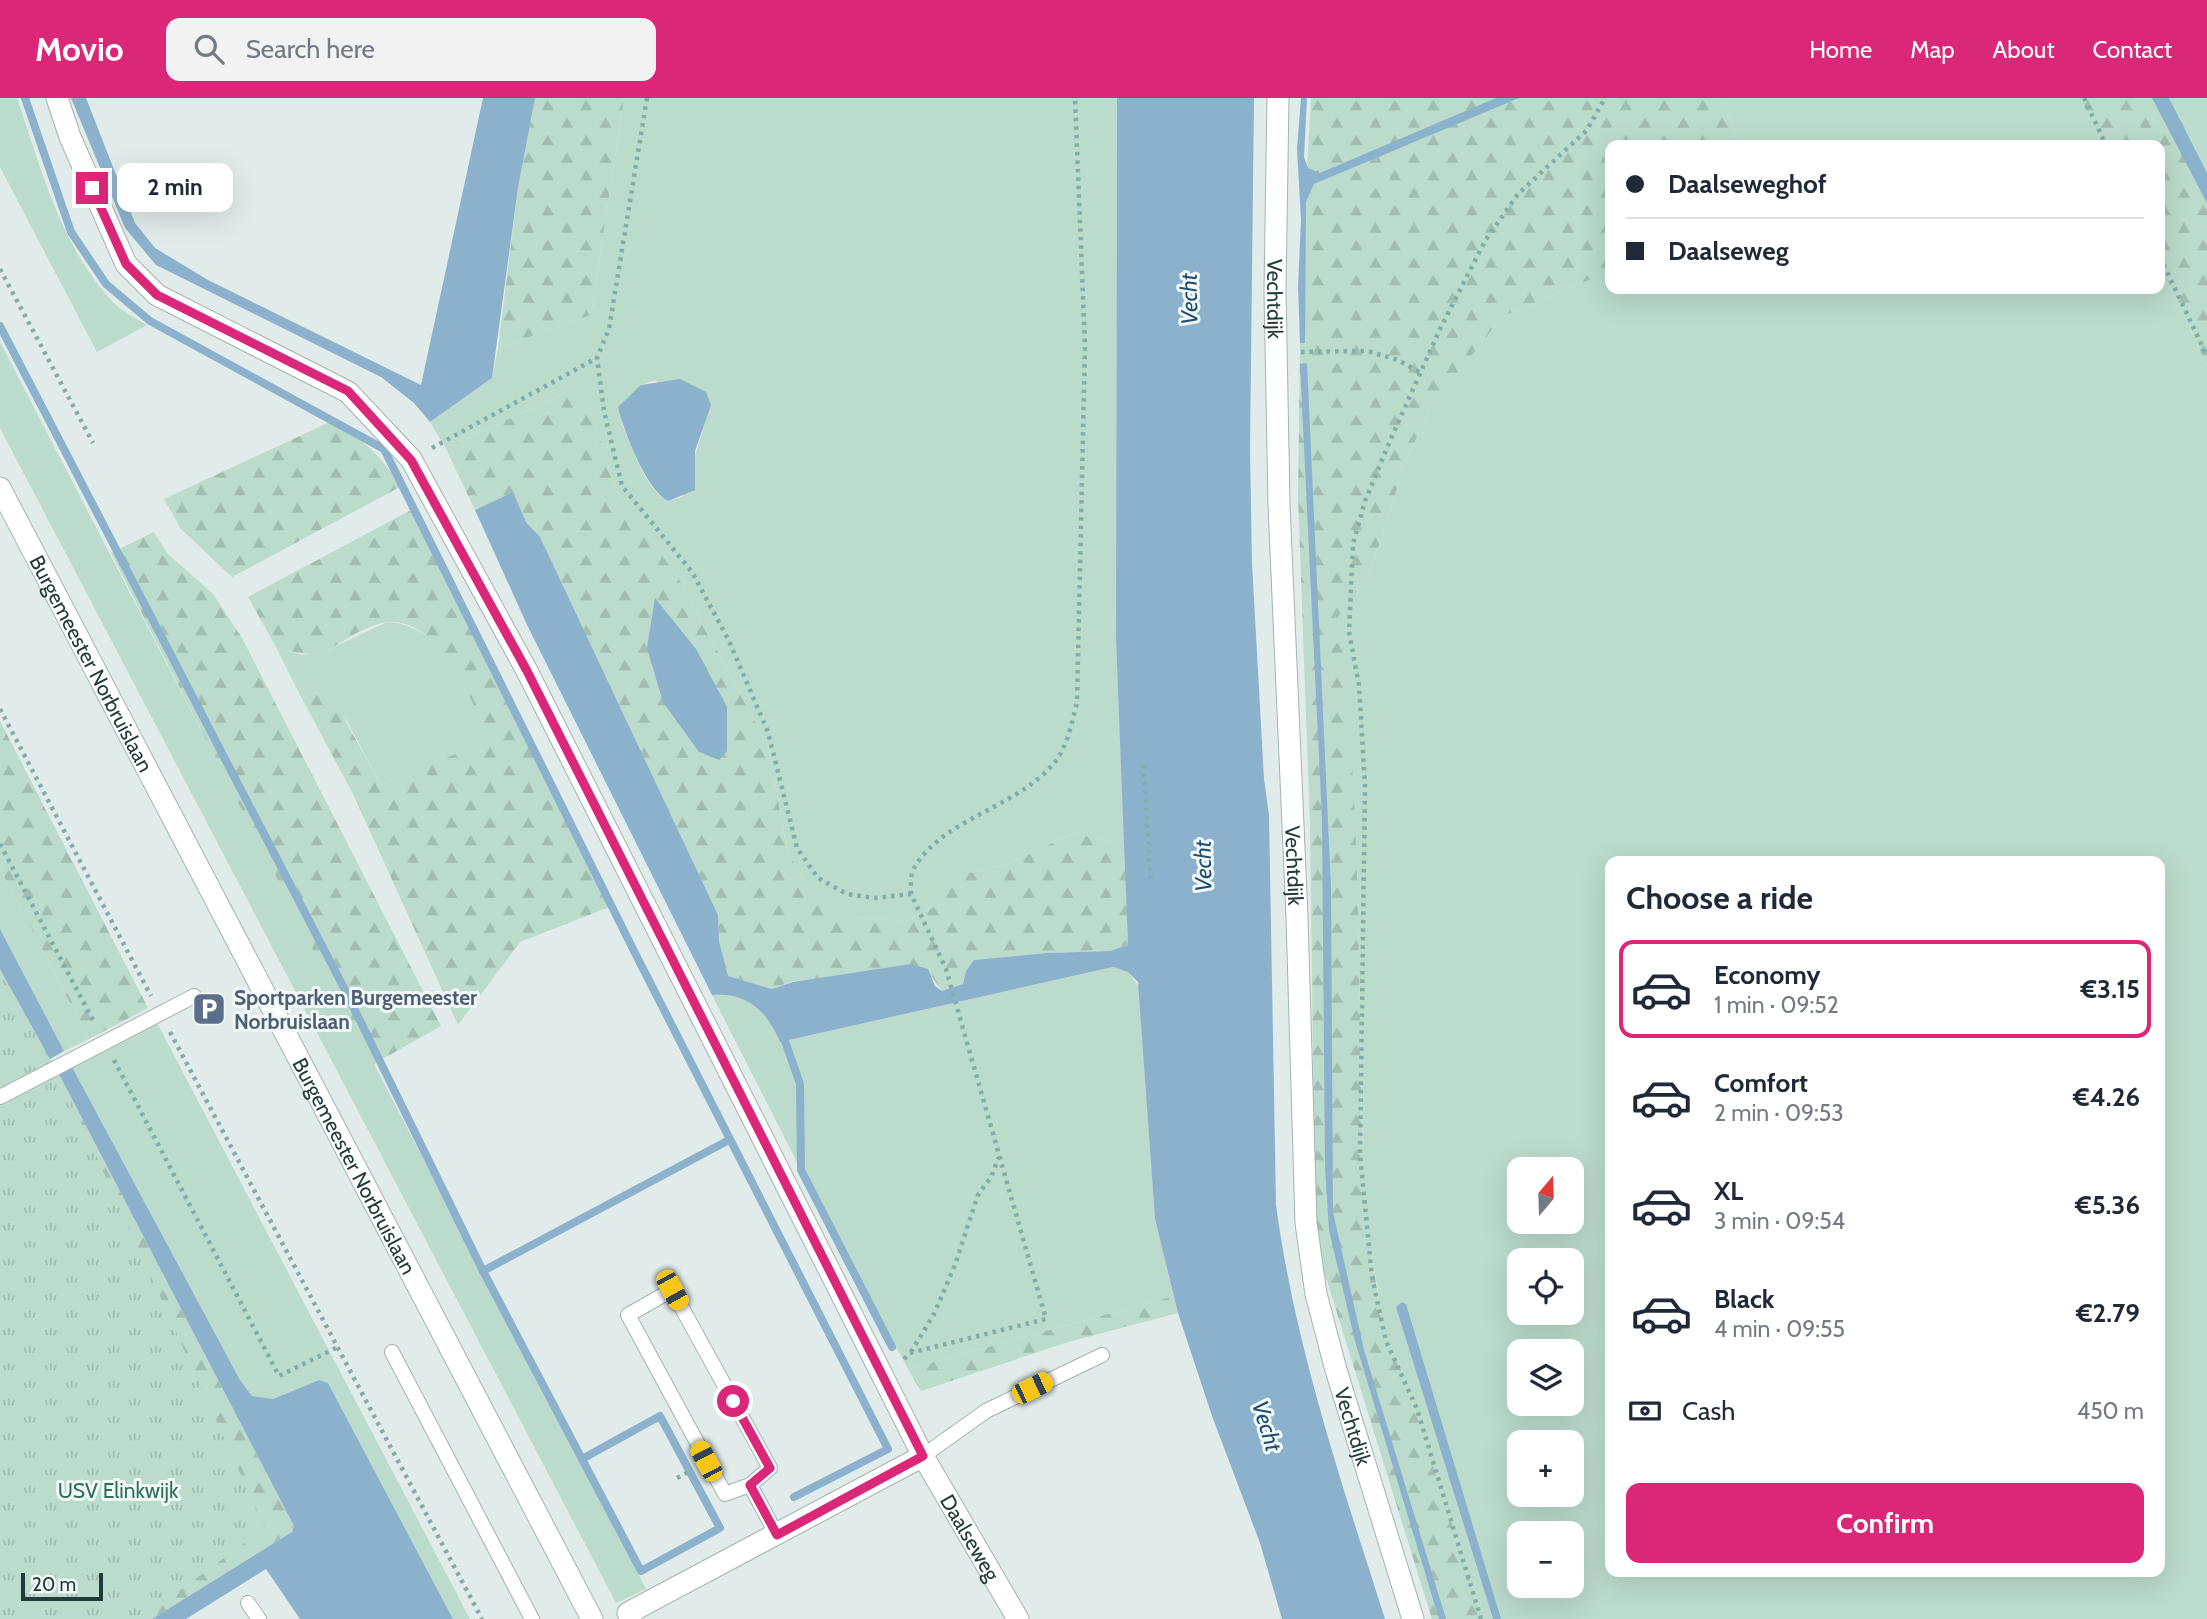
<!DOCTYPE html>
<html lang="en">
<head>
<meta charset="utf-8">
<style>
  :root { --surface:#fff; --page:#f2f2f3; --text:#1f2937; --muted:#747a83; --line:#e0e1e3; --accent:#db2777 }
  body { margin:0; font-family:Cabin,sans-serif; background:var(--page); color:var(--text); height:100vh; display:flex; flex-direction:column; font-size:26px; white-space:nowrap }
  * { box-sizing:border-box; margin:0 }
  p { font-size:23px; color:var(--muted) }
  .icon { flex:none; width:38px; height:38px; fill:none; stroke:currentColor; stroke-width:2; stroke-linecap:round; stroke-linejoin:round }
  .map { position:relative; flex:1; overflow:hidden }
  .panel { position:absolute; left:1605px; top:758px; width:560px; height:721px; display:flex; flex-direction:column; background:var(--surface); border-radius:14px; box-shadow:0 7px 28px #0002 }
  .panel>* { flex:none }
  .guide { position:absolute; left:1605px; top:42px; width:560px; height:154px; border-radius:14px; box-shadow:0 7px 28px #0002; display:grid; align-content:center; height:154px; padding:0 21px; background:var(--surface) }
  .needle { width:46px; rotate:19deg }
  .tools { position:absolute; left:1507px; top:1059px; display:grid; gap:14px }
  .tools a { display:grid; place-items:center; width:77px; height:77px; border-radius:14px; background:var(--surface); box-shadow:0 7px 28px #0002; font-size:35px }
  .scale { position:absolute; left:21px; bottom:18px; width:82px; box-sizing:border-box; padding-left:7px; border:4px solid #233a3b; border-top:0; font-size:19px; line-height:24px; white-space:nowrap; color:#233a3b; -webkit-text-stroke:5px #f1f8f6; paint-order:stroke }
  .end { position:absolute; width:32px; height:32px; margin:-16px; border:9px solid #db2777; background:#fff; box-shadow:0 0 0 4px #fff }
  .from { border-radius:50% }
  .bubble { position:absolute; height:49px; border-radius:14px; background:var(--surface); box-shadow:0 7px 28px #0002; font-size:23px; font-weight:700; line-height:49px; text-align:center }
  .car { position:absolute; width:21px; height:42px; margin:-21px -10px; border-radius:9px; box-shadow:0 0 5px 2px #0007; background:linear-gradient(#f5c518 24%,#345 0 40%,#f5c518 0 76%,#345 0 86%,#f5c518 0) }
  .guide b { display:flex; align-items:center; gap:24px; height:66px; font-size:26px }
  .guide b+b { border-top:2px solid var(--line) }
  .guide i { width:18px; height:18px; background:var(--text) }
  ul { padding:0; list-style:none }
  li { display:flex; align-items:center; gap:21px; height:98px; margin:0 14px 10px; padding:0 7px; border:4px solid transparent; border-radius:14px }
  li div { flex:1 }
  li b { display:block; font-size:26px }
  li em { font-style:normal; font-weight:700 }
  li.current { border-color:var(--accent) }
  li>.icon { width:63px; height:63px; stroke-width:1.5 }
  h2 { padding:0 21px; font-size:32px; line-height:84px }
  .pay { display:flex; align-items:center; gap:18px; height:77px; padding:0 21px; font-size:26px }
  .pay p { margin-inline-start:auto }
  .action { display:flex; gap:14px; margin-top:auto; padding:14px 21px }
  .action a { flex:1; height:80px; border-radius:14px; background:var(--accent); color:#fff; font-size:28px; font-weight:700; line-height:80px; text-align:center }
  header { display:flex; align-items:center; gap:42px; box-sizing:border-box; height:98px; padding:0 35px; background:var(--accent); color:#fff }
  header strong { font-size:33px }
  nav { display:flex; gap:38px; margin-inline-start:auto; font-size:24px }
  .search { width:490px; height:63px; background:var(--page); display:flex; align-items:center; gap:18px; box-sizing:border-box; padding:0 24px; border-radius:14px; color:var(--muted); font-size:26px }
  .map>svg:first-child { display:block }
  .green { fill:#bbdbcc; fill-rule:evenodd }
  .forest { fill:url(#forest-firs) }
  .park { fill:url(#park-tufts) }
  .water { fill:#8cb1cd }
  .lines { fill:none; stroke-linecap:round; stroke-linejoin:round }
  .stream { stroke:#8cb1cd; stroke-width:8 }
  .lane-casing { stroke:#a4b2b1; stroke-width:16 }
  .street-casing { stroke:#a4b2b1; stroke-width:23 }
  .secondary-casing { stroke:#a1b6b4; stroke-width:23 }
  .path { stroke:#83adab; stroke-width:4.5; stroke-dasharray:3.5 5; stroke-linecap:butt }
  .lane { stroke:#fff; stroke-width:14 }
  .street { stroke:#fff; stroke-width:21 }
  .secondary { stroke:#fff; stroke-width:21 }
  .route { stroke:#db2777; stroke-width:9 }
  .labels { text-anchor:middle; dominant-baseline:central; stroke-width:6; stroke-linejoin:round; paint-order:stroke }
  .street-label { font-size:21px; fill:#233a3b; stroke:#f1f8f6 }
  .service-label { font-size:21px; font-weight:bold; fill:#4e5e75; stroke:#f1f8f6; text-anchor:start }
  .park-label { font-size:21px; fill:#2f6f59; stroke:#f1f8f6 }
  .water-label { font-size:23px; font-style:italic; fill:#204e73; stroke:#f1f8f6 }
</style>
</head>
<body>
<header>
<strong>Movio</strong>
<div class="search"><svg class="icon" aria-label="search" viewBox="0 0 24 24"><circle cx="10" cy="10" r="6"/><path d="M15 15l6 6"/></svg>Search here</div>
<nav><a>Home</a><a>Map</a><a>About</a><a>Contact</a></nav>
</header>
<div class="map">
<svg width="2207" height="1521" viewBox="0 0 2207 1521">
  <defs>
    <pattern id="forest-firs" width="22" height="20" patternUnits="userSpaceOnUse" patternTransform="scale(1.75)"><rect width="22" height="20" fill="#bbdbcc"/><path d="M5 1l3.5 6h-7zM16 11l3.5 6h-7z" fill="#a0bdb0"/></pattern>
    <pattern id="park-tufts" width="24" height="20" patternUnits="userSpaceOnUse" patternTransform="scale(1.75)"><rect width="24" height="20" fill="#bbdbcc"/><path d="M3 7l-1-3M5 7V3M7 7l1-3M15 17l-1-3M17 17v-4M19 17l1-3" fill="none" stroke="#a0bdb0"/></pattern>
  </defs>
  <rect width="100%" height="100%" fill="#e1ebe9"/>
  <g class="green">
    <path d="M0,0H17C40,68 61,148 111,202C120,212 135,220 147,227L97,254L0,69Z"/>
    <path d="M624,0H1117L1116,541L1125,748L1074,735L1005,767L947,780L941,806L905,823L851,819L805,783L787,753L769,650L678,479L619,399L586,300L565,296L445,349L430,324L492,280L498,250L591,217ZM656,282L703,332L682,399L668,403C644,391 633,349 622,326L641,287Z"/>
    <path d="M1725,0H2080L2102,47H1738Z"/>
    <path d="M2169,0H2207V71Z"/>
    <path d="M2160,167L2207,267V1521H1483L1380,1206L1364,1109L1358,821L1338,519L1370,474L1393,406L1402,370L1432,308L1502,219L1610,173V191H2160ZM1610,763H2160V1474H1610ZM1519,1071H1572V1124H1519ZM1519,1162H1572V1214H1519ZM1519,1253H1572V1306H1519ZM1519,1344H1572V1396H1519ZM1519,1435H1572V1488H1519Z"/>
    <path d="M0,244L646,1491L616,1505L0,330Z"/>
    <path d="M387,524C446,527 468,596 490,642L381,687L347,623L316,593H298L276,549L302,557L328,552Z"/>
    <path d="M0,771L89,941L64,953L0,831Z"/>
    <path d="M1113,869L1128,874L1139,889L1155,1121L1174,1198L908,1271L801,1072L712,897C747,894 767,913 780,944Z"/>
    <path d="M157,925L470,1521H453L328,1285L319,1282L273,1301L252,1298L240,1282L72,969Z"/>
  </g>
  <g class="forest">
    <path d="M535,0H624L591,217L498,250L518,90Z"/>
    <path d="M1311,0H1725L1738,47H1610V173L1502,219L1469,261L1432,308L1402,370L1393,406L1370,474L1338,519C1356,654 1358,790 1360,926C1362,1021 1361,1113 1380,1206L1483,1521H1432L1323,1170L1315,1115L1310,727L1298,398L1301,180Z"/>
    <path d="M2080,0H2169L2207,71V267L2160,167V47H2102Z"/>
    <path d="M565,296L586,299L619,399L678,479L769,650L787,753L805,783L851,819L905,823L941,806L946,780L1005,767L1074,735L1125,748L1128,847L1110,853L1047,855L974,862L966,873L963,886L942,893L932,879L793,883L772,891L727,878L719,843L718,817L540,439L526,424L513,394L475,412L445,349Z"/>
    <path d="M332,323C362,341 383,359 400,389L232,479L181,431L164,401Z"/>
    <path d="M413,411L612,808L520,844L458,927L354,698L298,593H316L334,602L381,687L489,642C472,601 434,506 375,527C326,545 334,567 276,549L248,499Z"/>
    <path d="M154,434L167,455L213,496L242,540L441,928L372,967L111,455Z"/>
    <path d="M0,623L148,910L89,941L0,771Z"/>
    <path d="M59,976L294,1428L292,1434L152,1521H56Z"/>
    <path d="M1174,1198L1178,1215L1068,1244L921,1293L908,1271Z"/>
  </g>
  <path class="park" d="M0,870L59,976L265,1430L141,1521H0Z"/>
  <g class="water">
    <path d="M71,0H86L135,125L155,150L208,182L421,287L483,0H535L518,90L492,280L430,324L414,305L381,279L156,167L125,130Z"/>
    <path d="M1117,0H1254L1250,351L1252,465L1264,681L1269,717L1276,1107C1295,1249 1342,1386 1385,1521H1282L1260,1445L1212,1318L1178,1215L1155,1121L1138,884L1128,874L1113,869L780,944C767,913 747,894 712,897L528,529L475,412L513,394L526,424L540,439L718,817L719,843L728,878L772,891L793,884L911,866L928,871L935,888L942,893L963,886L966,873L974,862L1047,855L1110,853L1128,847L1116,541Z"/>
    <path d="M1301,0H1307L1304,59L1308,70L1320,75L1496,0H1519L1314,86L1306,104L1305,245H1300L1298,189L1301,122L1297,51Z"/>
    <path d="M2152,0H2169L2207,75V105Z"/>
    <path d="M1307,265L1331,789L1333,1114L1364,1252L1446,1521H1439L1355,1243L1329,1132L1325,1070L1322,722L1300,266Z"/>
    <path d="M680,281L706,294L711,307L695,353V392L668,403C646,392 624,333 618,309L641,287Z"/>
    <path d="M655,500L696,551L727,609V653L719,662L699,654L663,604L647,550Z"/>
    <path d="M0,831L64,953L50,961L0,871Z"/>
    <path d="M72,969L240,1282L252,1298L273,1301L319,1282L328,1285L453,1521H300L266,1471L186,1521H152L292,1434L294,1428L59,976Z"/>
    <path d="M1402,1204L1406,1206L1501,1521H1493L1491,1514L1396,1209Z"/>
  </g>
  <g class="lines">
    <g class="stream">
      <path d="M25,0L71,134L106,186L150,223L384,351L636,857L888,1351L794,1399"/>
      <path d="M0,228L343,888L483,1173L641,1473L720,1430L660,1318L582,1361"/>
      <path d="M785,943L800,986L801,1072L892,1249"/>
      <path d="M483,1173L729,1042"/>
    </g>
    <defs>
      <g id="lane">
        <path d="M0,999L194,898"/>
        <path d="M392,1254L532,1521"/>
        <path d="M923,1358L986,1313L1102,1257"/>
        <path d="M750,1387L770,1370L672,1192L628,1217L725,1396L750,1387L777,1437"/>
        <path d="M248,1505L259,1521"/>
      </g>
      <g id="street">
        <path id="s1" d="M57,0L70,39L126,166L157,197L348,294L411,361L527,573L923,1358L1018,1521"/>
        <path d="M631,1521L628,1515L923,1358"/>
      </g>
      <g id="secondary">
        <path id="s2" d="M1278,0L1275,192L1279,407L1297,819L1306,1125L1316,1196L1336,1272L1413,1521"/>
        <path id="s3" d="M0,390L592,1521"/>
      </g>
    </defs>
    <use href="#lane" class="lane-casing"/>
    <use href="#street" class="street-casing"/>
    <use href="#secondary" class="secondary-casing"/>
    <g class="path">
      <path d="M647,0L609,231L597,260L604,313L622,388L692,474L729,543L768,634L797,750L818,780L847,796L875,800L911,796L946,871L1046,1221L910,1255L902,1263"/>
      <path d="M2084,0L2106,47"/>
      <path d="M2160,159L2207,258"/>
      <path d="M0,171L93,345"/>
      <path d="M1301,254L1368,253L1398,262L1421,275"/>
      <path d="M432,350L597,260"/>
      <path d="M0,611L151,898"/>
      <path d="M1144,667L1151,786"/>
      <path d="M0,746L95,926"/>
      <path d="M911,796C911,788 910,777 914,770C944,719 1018,710 1055,664C1068,647 1072,624 1077,604L1085,248L1075,0"/>
      <path d="M170,934L482,1521"/>
      <path d="M114,962L279,1278L338,1249"/>
      <path d="M911,1254L934,1216L955,1167L978,1097L991,1079L999,1059"/>
      <path d="M677,1380L690,1373"/>
      <path d="M1481,1521L1417,1311L1386,1243L1372,1179L1360,1057L1365,688L1359,587L1349,534L1353,446L1365,403L1389,345L1440,231L1485,143L1518,96L1587,32L1605,0"/>
    </g>
    <use href="#lane" class="lane"/>
    <use href="#street" class="street"/>
    <use href="#secondary" class="secondary"/>
  </g>
  <g class="lines">
    <path class="route" d="M92,90L126,166L157,197L348,293L411,362L527,573L923,1358L777,1437L750,1387L770,1370L733,1303"/>
  </g>
  <defs>
    <symbol id="parking-square" viewBox="-11 -11 22 22"><rect x="-9" y="-9" width="18" height="18" rx="4" fill="#5c6f8a" stroke="#f1f8f6"/><path d="M-3.5-5.5H1a3.5 3.5 0 0 1 0 7H-1V5.5H-3.5ZM-1-3.4V-.6H.8a1.4 1.4 0 0 0 0-2.8Z" fill="#fff"/></symbol>
  </defs>
  <g fill-rule="evenodd">
    <use href="#parking-square" x="190" y="892" width="38" height="38"/>
  </g>
  <g class="labels">
    <g class="street-label">
      <text stroke="none"><textPath href="#s2" startOffset="201">Vechtdijk</textPath></text>
      <text stroke="none"><textPath href="#s3" startOffset="198">Burgemeester Norbruislaan</textPath></text>
      <text stroke="none"><textPath href="#s2" startOffset="768">Vechtdijk</textPath></text>
      <text stroke="none"><textPath href="#s3" startOffset="765">Burgemeester Norbruislaan</textPath></text>
      <text stroke="none"><textPath href="#s2" startOffset="1335">Vechtdijk</textPath></text>
      <text stroke="none"><textPath href="#s1" startOffset="1745">Daalseweg</textPath></text>
    </g>
    <g class="service-label">
      <text x="234" y="899">Sportparken Burgemeester<tspan x="234" dy="24">Norbruislaan</tspan></text>
    </g>
    <g class="park-label">
      <text x="118" y="1392">USV Elinkwijk</text>
    </g>
    <g class="water-label">
      <text transform="translate(1189 201) rotate(-91)">Vecht</text>
      <text transform="translate(1203 768) rotate(-91)">Vecht</text>
      <text transform="translate(1267 1328) rotate(73)">Vecht</text>
    </g>
  </g>
</svg>
<div class="tools">
<a><svg class="needle" viewBox="-14 -14 28 28"><path d="M0-13l5 13h-10z" fill="#e53935"/><path d="M0 13l5-13h-10z" fill="#747a83"/></svg></a>
<a><svg class="icon" aria-label="locate" viewBox="0 0 24 24"><circle cx="12" cy="12" r="6"/><path d="M12 2v4M12 18v4M2 12h4M18 12h4"/></svg></a>
<a><svg class="icon" aria-label="layers" viewBox="0 0 24 24"><path d="M12 4l9 5-9 5-9-5zM3 14l9 5 9-5"/></svg></a>
<a>+</a>
<a>−</a>
</div>
<div class="scale">20 m</div>
<i class="end from" style="left:733px;top:1303px"></i>
<i class="end" style="left:92px;top:90px"></i>
<div class="bubble" style="left:117px;top:65px;width:116px">2 min</div>
<i class="car" style="left:672px;top:1192px;rotate:151deg"></i>
<i class="car" style="left:1032px;top:1290px;rotate:64deg"></i>
<i class="car" style="left:706px;top:1363px;rotate:332deg"></i>
<div class="guide">
<b><i class="from"></i>Daalseweghof</b>
<b><i></i>Daalseweg</b>
</div>
<section class="panel">
<h2>Choose a ride</h2>
<ul>
<li class="current"><svg class="icon" aria-label="car" viewBox="0 0 24 24"><path d="M5 17H2v-5l4-1 3-4h7l3 4 3 1v5h-3M9 17h6M6 11h13"/><circle cx="7" cy="17" r="2"/><circle cx="17" cy="17" r="2"/></svg><div><b>Economy</b><p>1 min · 09:52</p></div><em>€3.15</em></li>
<li><svg class="icon" aria-label="car" viewBox="0 0 24 24"><path d="M5 17H2v-5l4-1 3-4h7l3 4 3 1v5h-3M9 17h6M6 11h13"/><circle cx="7" cy="17" r="2"/><circle cx="17" cy="17" r="2"/></svg><div><b>Comfort</b><p>2 min · 09:53</p></div><em>€4.26</em></li>
<li><svg class="icon" aria-label="car" viewBox="0 0 24 24"><path d="M5 17H2v-5l4-1 3-4h7l3 4 3 1v5h-3M9 17h6M6 11h13"/><circle cx="7" cy="17" r="2"/><circle cx="17" cy="17" r="2"/></svg><div><b>XL</b><p>3 min · 09:54</p></div><em>€5.36</em></li>
<li><svg class="icon" aria-label="car" viewBox="0 0 24 24"><path d="M5 17H2v-5l4-1 3-4h7l3 4 3 1v5h-3M9 17h6M6 11h13"/><circle cx="7" cy="17" r="2"/><circle cx="17" cy="17" r="2"/></svg><div><b>Black</b><p>4 min · 09:55</p></div><em>€2.79</em></li>
</ul>
<div class="pay"><svg class="icon" aria-label="cash" viewBox="0 0 24 24"><path d="M3 7h18v10H3z"/><circle cx="12" cy="12" r="2"/></svg>Cash<p>450 m</p></div>
<div class="action"><a>Confirm</a></div>
</section>
</div>
</body>
</html>
